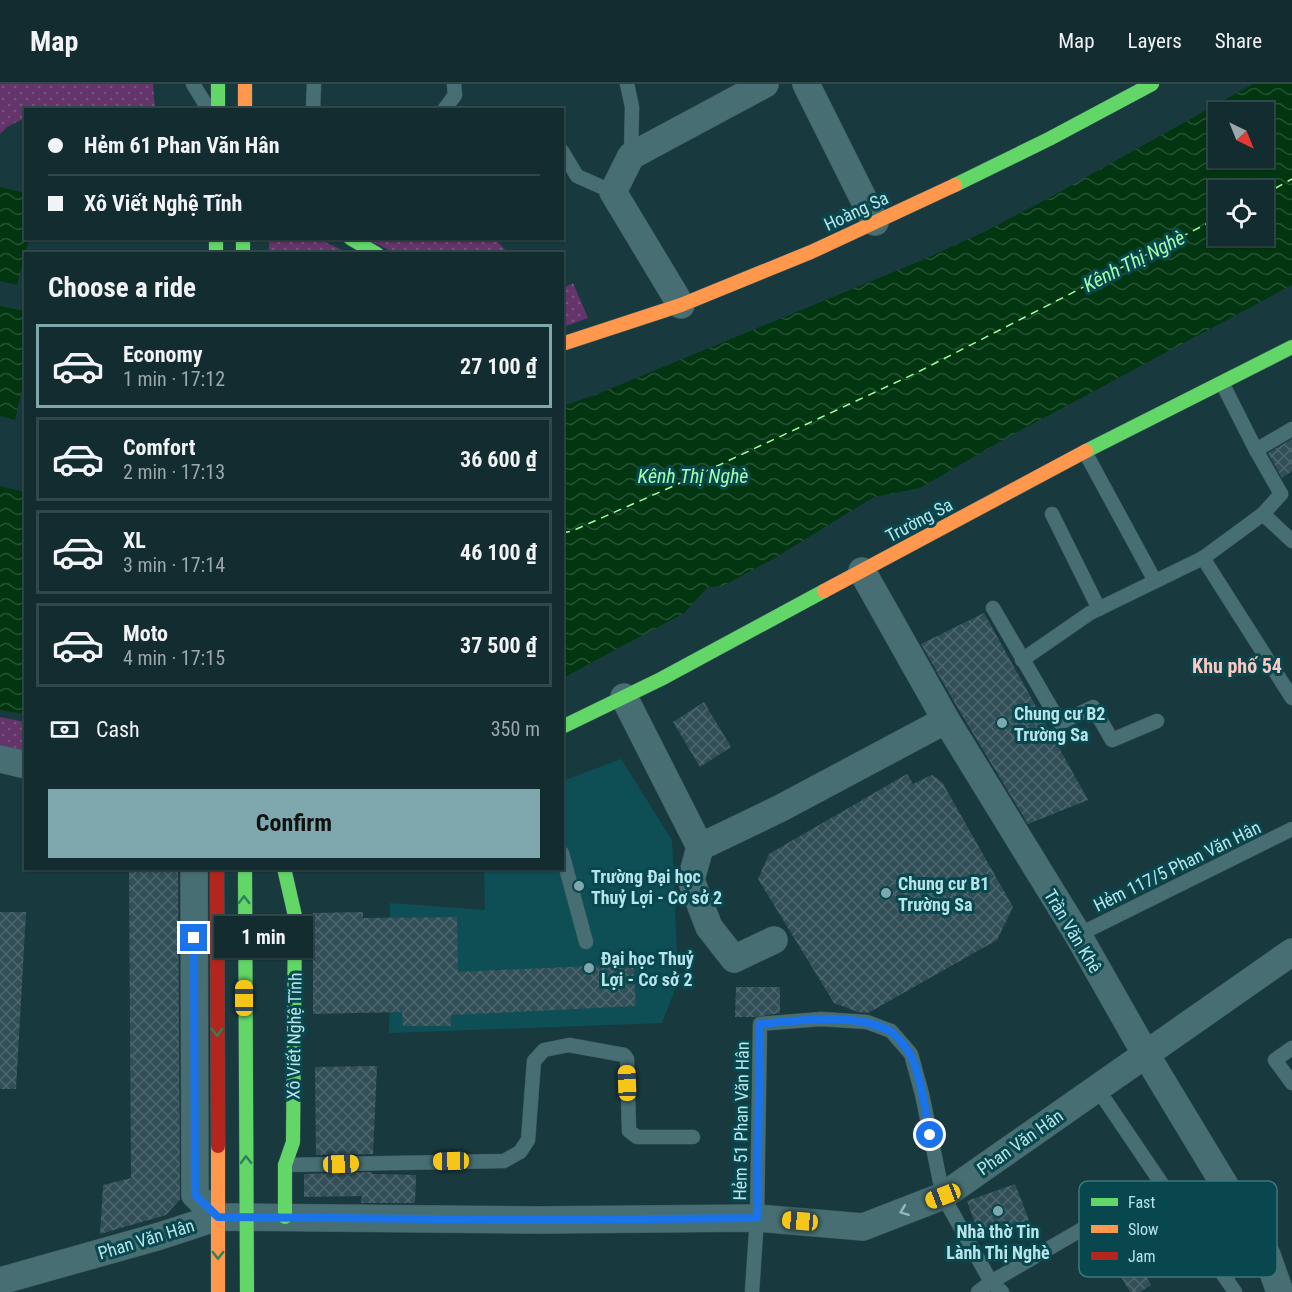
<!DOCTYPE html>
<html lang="en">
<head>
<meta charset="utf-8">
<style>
  :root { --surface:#122c2f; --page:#1b3437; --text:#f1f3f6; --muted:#9ca7aa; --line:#31484b; --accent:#7ea8ae }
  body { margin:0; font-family:"Roboto Condensed",sans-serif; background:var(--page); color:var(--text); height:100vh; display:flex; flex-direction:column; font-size:22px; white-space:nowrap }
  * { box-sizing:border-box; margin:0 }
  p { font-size:20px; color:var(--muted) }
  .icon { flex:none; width:33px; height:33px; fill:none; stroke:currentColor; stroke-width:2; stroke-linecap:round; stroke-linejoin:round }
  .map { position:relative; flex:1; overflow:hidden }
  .sheet { position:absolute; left:24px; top:168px; width:540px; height:618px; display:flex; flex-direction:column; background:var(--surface); border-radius:0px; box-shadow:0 2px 4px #0004,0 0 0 2px var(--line) }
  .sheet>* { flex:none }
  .top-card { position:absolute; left:24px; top:24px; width:540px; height:132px; border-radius:0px; box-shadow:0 2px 4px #0004,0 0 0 2px var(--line); display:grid; align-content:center; height:132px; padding:0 24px; background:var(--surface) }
  .needle { width:39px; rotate:137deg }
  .fabs { position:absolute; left:1208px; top:18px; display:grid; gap:12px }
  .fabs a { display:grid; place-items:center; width:66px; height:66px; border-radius:0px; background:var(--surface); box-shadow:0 2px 4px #0004,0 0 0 2px var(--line); font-size:30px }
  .end { position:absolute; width:27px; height:27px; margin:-14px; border:8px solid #1a73e8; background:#fff; box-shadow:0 0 0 3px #fff }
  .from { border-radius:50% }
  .bubble { position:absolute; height:42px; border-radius:0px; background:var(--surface); box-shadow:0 2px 4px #0004,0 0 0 2px var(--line); font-size:20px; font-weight:700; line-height:42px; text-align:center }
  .car { position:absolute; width:18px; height:36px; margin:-18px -9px; border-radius:8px; box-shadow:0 0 4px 2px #0007; background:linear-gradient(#f5c518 24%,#345 0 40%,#f5c518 0 76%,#345 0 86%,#f5c518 0) }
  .top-card b { display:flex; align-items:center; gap:21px; height:57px; font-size:22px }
  .top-card b+b { border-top:2px solid var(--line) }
  .top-card i { width:15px; height:15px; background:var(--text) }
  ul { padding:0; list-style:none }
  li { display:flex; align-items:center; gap:18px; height:84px; margin:0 12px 9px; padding:0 12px; border:3px solid var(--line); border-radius:0px }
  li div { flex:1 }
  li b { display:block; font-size:22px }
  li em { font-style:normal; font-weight:700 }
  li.current { border-color:var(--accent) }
  li>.icon { width:54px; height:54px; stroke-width:1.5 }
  h2 { padding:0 24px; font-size:27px; line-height:72px }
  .pay { display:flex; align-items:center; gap:15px; height:66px; padding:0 24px; font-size:22px }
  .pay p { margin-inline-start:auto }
  .cta { display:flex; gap:12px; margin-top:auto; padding:12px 24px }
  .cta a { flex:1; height:69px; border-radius:0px; background:var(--accent); color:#111; font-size:24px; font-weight:700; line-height:69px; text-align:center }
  header { display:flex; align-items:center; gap:36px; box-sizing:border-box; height:84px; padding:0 30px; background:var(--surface); border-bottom:2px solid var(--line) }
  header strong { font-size:28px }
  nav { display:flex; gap:33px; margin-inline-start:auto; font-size:21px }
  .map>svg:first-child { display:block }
  .built { fill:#0e4f56 }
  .grass { fill:url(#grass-dots) }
  .water { fill:url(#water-waves); fill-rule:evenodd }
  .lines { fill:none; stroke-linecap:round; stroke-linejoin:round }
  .ferry { stroke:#a2fda9; stroke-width:1.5; stroke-dasharray:8 6; stroke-linecap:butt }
  .building { fill:url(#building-cross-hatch) }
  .lane-casing { stroke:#3c585c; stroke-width:15 }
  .street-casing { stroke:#3c585c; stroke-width:28 }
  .fast-casing { stroke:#3c585c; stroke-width:15 }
  .slow-casing { stroke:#3c585c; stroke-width:15 }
  .jam-casing { stroke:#3c585c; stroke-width:15 }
  .lane { stroke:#476e72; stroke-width:14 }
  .street { stroke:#476e72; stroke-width:27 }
  .fast { stroke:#63d668; stroke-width:14 }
  .slow { stroke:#ff974d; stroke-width:14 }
  .jam { stroke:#b3261e; stroke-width:14 }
  .oneway { stroke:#2d8058 }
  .oneway2 { stroke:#8ebbc0 }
  .route { stroke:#1a73e8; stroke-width:8 }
  .poi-dot { fill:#7ea8ae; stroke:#09474e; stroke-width:2 }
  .labels { text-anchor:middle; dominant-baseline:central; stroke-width:6; stroke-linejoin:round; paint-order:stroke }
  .street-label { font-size:18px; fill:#b5e4ea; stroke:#09474e }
  .poi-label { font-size:18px; font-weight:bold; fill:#b5e4ea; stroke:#09474e; text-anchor:start }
  .water-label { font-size:20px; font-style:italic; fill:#a2fda9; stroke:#09474e }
  .neighbourhood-label { font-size:20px; font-weight:bold; fill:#fcc8c2; stroke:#09474e }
  .key { fill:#09474e; stroke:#3d767d; stroke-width:1.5 }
  .key-label { font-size:16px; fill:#b5e4ea }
</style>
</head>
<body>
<header>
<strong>Map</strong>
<nav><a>Map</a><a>Layers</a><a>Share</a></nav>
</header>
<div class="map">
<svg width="1292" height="1208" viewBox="0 0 1292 1208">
  <defs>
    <pattern id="grass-dots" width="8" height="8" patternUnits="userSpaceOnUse" patternTransform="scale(1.5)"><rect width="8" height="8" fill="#64356b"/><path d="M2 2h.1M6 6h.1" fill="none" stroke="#785280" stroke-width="1.8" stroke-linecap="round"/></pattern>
    <pattern id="water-waves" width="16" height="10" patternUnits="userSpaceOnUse" patternTransform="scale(1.5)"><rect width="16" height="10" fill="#023610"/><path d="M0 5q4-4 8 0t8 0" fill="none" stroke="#255333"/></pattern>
    <pattern id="building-cross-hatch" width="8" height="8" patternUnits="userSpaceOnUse" patternTransform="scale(1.5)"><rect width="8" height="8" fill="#324e56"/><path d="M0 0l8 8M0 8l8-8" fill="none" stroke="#4d676e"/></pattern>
  </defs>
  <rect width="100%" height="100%" fill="#183a3f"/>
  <path class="built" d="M621,675L672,756L678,898L662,939L389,949L390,819L485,826L484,785L562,784L563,697Z"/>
  <g class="grass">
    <path d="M0,0H153L155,25L26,26L25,34L7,43L0,50Z"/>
    <path d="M269,155H319L348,169H269Z"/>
    <path d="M367,155H495L508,169H395Z"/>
    <path d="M573,199L588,234L563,243L562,205Z"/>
    <path d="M0,633L25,638V673L0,667Z"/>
  </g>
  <g class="water">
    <path d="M1253,0H1292V201L1008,353L920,404L874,413L773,475L723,502L708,503L684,529L563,594V322L595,311L920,177L984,148L1045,116ZM1263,28V74H1218V28ZM1218,106H1263V152H1218Z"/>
    <path d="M0,103L25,109L26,154L29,155L17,201L0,197Z"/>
    <path d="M0,222L25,227V292L15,336L0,332Z"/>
    <path d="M0,402L25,408V630L0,626Z"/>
  </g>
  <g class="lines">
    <g class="ferry">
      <path d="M1263,111L1292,95"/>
      <path d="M562,449L572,447L687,396L916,289L1218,134"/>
    </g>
  </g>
  <g class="building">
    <path d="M1292,355V387L1282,394L1268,369Z"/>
    <path d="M984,529L1088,716L1028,740L960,628L921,560Z"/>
    <path d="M704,618L731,663L700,683L673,638Z"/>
    <path d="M907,690L913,700L932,691L942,698L1013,823L997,856L868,929L858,928L834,919L758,795L769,770Z"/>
    <path d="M129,784H178L180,1115L166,1131L100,1150L103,1101L131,1094Z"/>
    <path d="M0,828H26L16,1005H0Z"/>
    <path d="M363,828V834L457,833L458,888L633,880L636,922L451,931V942H403L402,928L313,930V829Z"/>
    <path d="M736,903H780V929L755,933H735Z"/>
    <path d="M377,982L373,1070L316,1071L315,983Z"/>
    <path d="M372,1088V1090L416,1091L415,1119H361L362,1112L304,1113V1090Z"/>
    <path d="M1015,1100L1029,1136L980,1154L967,1117Z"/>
    <path d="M1130,1165L1151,1201L1140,1208H1130L1111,1176Z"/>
  </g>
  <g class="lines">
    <defs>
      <g id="lane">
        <path d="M193,0L209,26"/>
        <path d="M627,0L632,23L631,72"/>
        <path d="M313,26L314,0"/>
        <path d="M444,26L455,11L454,0"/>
        <path d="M562,67L577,92L613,108"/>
        <path d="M1222,299L1256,366L1281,410L1263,430L1292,457"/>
        <path d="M1256,366L1292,345"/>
        <path d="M1085,368L1155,497"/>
        <path d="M1052,430L1099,525"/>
        <path d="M1203,474L1292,614"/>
        <path d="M993,524L1060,639L1093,623L1112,656L1157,637"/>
        <path d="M1022,576L1090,529L1203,474L1263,430"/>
        <path d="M562,769L586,858"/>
        <path d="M1078,851L1292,745"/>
        <path d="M1292,964L1275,976L1292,999"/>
        <path d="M1097,1004L1235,1208"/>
        <path d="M285,1081L504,1077L520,1068L528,1056L534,977L544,966L569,961L624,971L627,975L629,1047L637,1053H693"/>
        <path d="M752,1208L757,1134L760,940L821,935L867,938L891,947L911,970L922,1010L943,1112L991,1198L1002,1208"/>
        <path d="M978,1208L991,1198L1160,1100"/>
      </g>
      <g id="street">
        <path d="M806,0L875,138"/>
        <path d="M681,221L613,108L631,72L765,0"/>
        <path d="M862,487L946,636L1078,851L1145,969L1267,1171L1280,1208"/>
        <path d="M624,613L700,763L781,724L946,636"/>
        <path d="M0,675L26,681"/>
        <path d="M700,763L691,796L709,843L734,875L774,856"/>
        <path d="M194,784L195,1111L218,1133"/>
        <path d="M0,1197L160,1152L218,1133L539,1136L757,1134L863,1143L943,1112L1292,868"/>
      </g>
      <g id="fast">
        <path d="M218,0V26"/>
        <path d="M955,101L1049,55L1152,0"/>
        <path d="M216,154V170"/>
        <path d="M243,154V170"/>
        <path d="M350,154L377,170"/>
        <path d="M1086,367L1292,263"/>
        <path d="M562,643L661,595L824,507"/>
        <path d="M245,784L247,1208"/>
        <path d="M284,784L295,832L293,1058L285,1081V1133"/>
      </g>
      <g id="slow">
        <path d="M245,0V26"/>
        <path d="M562,260L681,221L811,168L955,101"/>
        <path d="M824,507L1086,367"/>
        <path d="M218,1062V1208"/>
      </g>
      <path id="jam" d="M217,784L218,1062"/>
    </defs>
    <use href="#lane" class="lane-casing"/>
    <use href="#street" class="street-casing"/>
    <use href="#fast" class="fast-casing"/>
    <use href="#slow" class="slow-casing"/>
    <use href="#jam" class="jam-casing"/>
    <use href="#lane" class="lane"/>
    <use href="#street" class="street"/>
    <use href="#fast" class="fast"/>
    <use href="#slow" class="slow"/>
    <use href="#jam" class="jam"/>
  </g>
  <defs><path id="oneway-chevron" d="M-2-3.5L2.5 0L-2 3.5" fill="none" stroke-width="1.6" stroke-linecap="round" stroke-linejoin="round" transform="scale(1.5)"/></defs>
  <g class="oneway">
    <use href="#oneway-chevron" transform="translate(244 816) rotate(-90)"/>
    <use href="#oneway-chevron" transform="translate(217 948) rotate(90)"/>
    <use href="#oneway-chevron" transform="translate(246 1076) rotate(-91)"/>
    <use href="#oneway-chevron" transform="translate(218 1171) rotate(90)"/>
  </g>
  <use class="oneway2" href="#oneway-chevron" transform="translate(904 1127) rotate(159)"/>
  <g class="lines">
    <path class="route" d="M194,854L195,1111L218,1133L539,1136L757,1134L760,940C799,937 853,928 888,946C896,950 906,963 910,970C920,987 926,1030 930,1051"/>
  </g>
  <g class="poi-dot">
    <circle cx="1002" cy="639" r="6"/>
    <circle cx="579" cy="802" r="6"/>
    <circle cx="886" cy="809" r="6"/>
    <circle cx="589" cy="884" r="6"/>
    <circle cx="998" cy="1127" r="6"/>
  </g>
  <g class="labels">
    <g class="street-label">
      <text transform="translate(856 127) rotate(-25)">Hoàng Sa</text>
      <text transform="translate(919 436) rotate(-28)">Trường Sa</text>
      <text transform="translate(1177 782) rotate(-26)">Hẻm 117/5 Phan Văn Hân</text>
      <text transform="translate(1073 847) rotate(59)">Trần Văn Khê</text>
      <text transform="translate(294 952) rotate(-89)">Xô Viết Nghệ Tĩnh</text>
      <text transform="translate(741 1037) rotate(-89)">Hẻm 51 Phan Văn Hân</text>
      <text transform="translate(1020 1058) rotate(-35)">Phan Văn Hân</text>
      <text transform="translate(146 1155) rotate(-17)">Phan Văn Hân</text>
    </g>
    <g class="poi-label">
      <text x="1014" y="629">Chung cư B2<tspan x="1014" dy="21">Trường Sa</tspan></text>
      <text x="591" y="792">Trường Đại học<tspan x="591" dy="21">Thuỷ Lợi - Cơ sở 2</tspan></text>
      <text x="898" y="799">Chung cư B1<tspan x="898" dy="21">Trường Sa</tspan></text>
      <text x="601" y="874">Đại học Thuỷ<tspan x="601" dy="21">Lợi - Cơ sở 2</tspan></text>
      <text x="998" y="1147" text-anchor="middle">Nhà thờ Tin<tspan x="998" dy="21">Lành Thị Nghè</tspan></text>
    </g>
    <g class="water-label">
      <text transform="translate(1134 177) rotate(-27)">Kênh Thị Nghè</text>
      <text x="693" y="392">Kênh Thị Nghè</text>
    </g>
    <g class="neighbourhood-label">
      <text x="1237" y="582">Khu phố 54</text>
    </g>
  </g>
  <rect x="1079" y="1097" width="198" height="96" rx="9" class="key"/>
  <rect x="1091" y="1114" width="27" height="8" fill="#63d668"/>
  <rect x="1091" y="1141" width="27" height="8" fill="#ff974d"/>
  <rect x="1091" y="1168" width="27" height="8" fill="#b3261e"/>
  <g class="key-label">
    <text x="1128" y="1124">Fast</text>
    <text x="1128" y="1151">Slow</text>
    <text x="1128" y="1178">Jam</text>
  </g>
</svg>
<div class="fabs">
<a><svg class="needle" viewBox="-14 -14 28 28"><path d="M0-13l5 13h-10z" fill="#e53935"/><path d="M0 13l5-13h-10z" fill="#9ca7aa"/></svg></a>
<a><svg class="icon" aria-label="locate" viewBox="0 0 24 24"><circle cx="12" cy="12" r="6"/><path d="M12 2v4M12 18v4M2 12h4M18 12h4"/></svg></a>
</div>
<i class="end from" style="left:930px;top:1051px"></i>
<i class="end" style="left:194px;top:854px"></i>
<div class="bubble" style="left:214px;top:832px;width:99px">1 min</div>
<i class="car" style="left:244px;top:914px;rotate:0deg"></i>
<i class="car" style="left:627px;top:999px;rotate:358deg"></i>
<i class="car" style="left:451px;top:1077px;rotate:269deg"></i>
<i class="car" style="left:341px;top:1080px;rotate:88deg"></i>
<i class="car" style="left:943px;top:1112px;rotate:249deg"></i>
<i class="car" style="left:800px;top:1137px;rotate:275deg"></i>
<div class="top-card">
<b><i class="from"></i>Hẻm 61 Phan Văn Hân</b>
<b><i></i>Xô Viết Nghệ Tĩnh</b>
</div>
<section class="sheet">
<h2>Choose a ride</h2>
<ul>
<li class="current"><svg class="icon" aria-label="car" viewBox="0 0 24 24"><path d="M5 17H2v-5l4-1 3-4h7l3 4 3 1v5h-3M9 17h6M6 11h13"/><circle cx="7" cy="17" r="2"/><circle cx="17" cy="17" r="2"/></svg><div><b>Economy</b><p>1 min · 17:12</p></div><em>27 100 ₫</em></li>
<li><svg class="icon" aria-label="car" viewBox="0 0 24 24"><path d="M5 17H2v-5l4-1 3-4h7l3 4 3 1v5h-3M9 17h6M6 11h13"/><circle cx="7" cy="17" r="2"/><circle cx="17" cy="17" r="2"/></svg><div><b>Comfort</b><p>2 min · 17:13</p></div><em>36 600 ₫</em></li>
<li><svg class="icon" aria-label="car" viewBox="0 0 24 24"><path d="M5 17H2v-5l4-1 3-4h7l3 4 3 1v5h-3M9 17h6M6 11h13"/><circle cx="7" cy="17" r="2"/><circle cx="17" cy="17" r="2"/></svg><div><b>XL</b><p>3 min · 17:14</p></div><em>46 100 ₫</em></li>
<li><svg class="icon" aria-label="car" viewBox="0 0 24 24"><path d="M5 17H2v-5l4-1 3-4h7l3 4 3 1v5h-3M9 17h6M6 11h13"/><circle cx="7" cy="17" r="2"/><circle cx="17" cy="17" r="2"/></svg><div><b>Moto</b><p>4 min · 17:15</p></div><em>37 500 ₫</em></li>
</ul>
<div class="pay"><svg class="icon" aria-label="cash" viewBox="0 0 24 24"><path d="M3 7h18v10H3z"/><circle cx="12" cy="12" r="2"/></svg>Cash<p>350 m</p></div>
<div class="cta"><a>Confirm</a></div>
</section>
</div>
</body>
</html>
